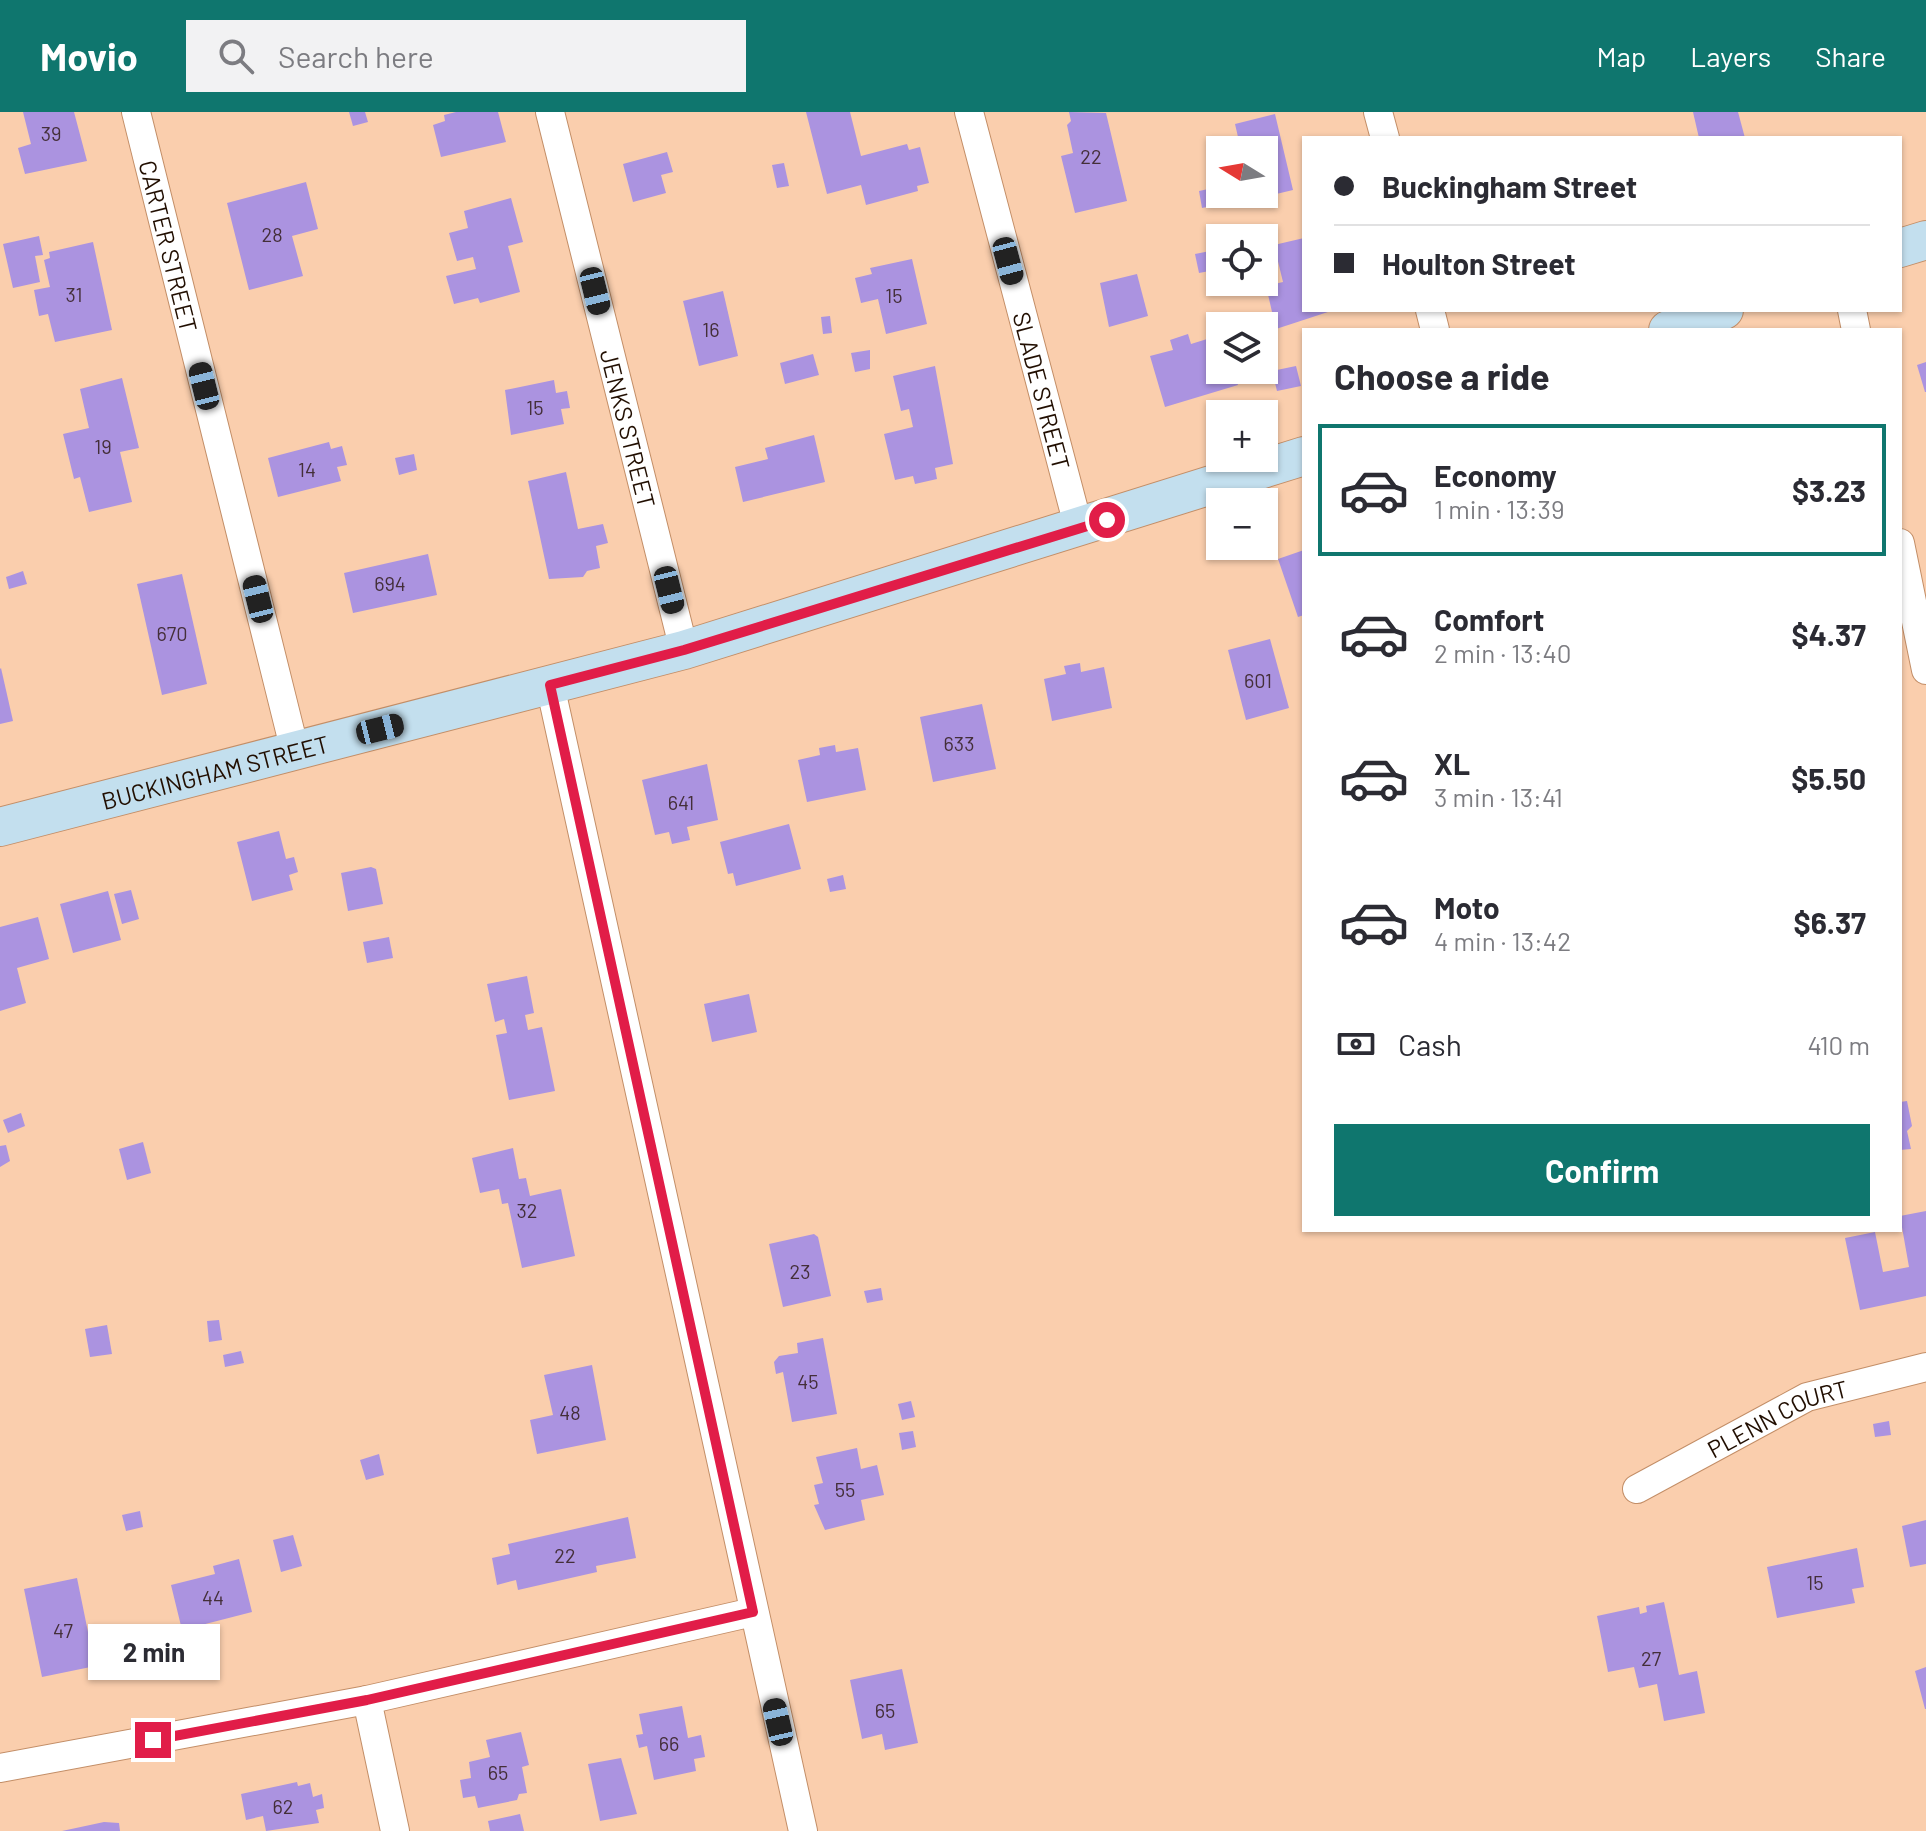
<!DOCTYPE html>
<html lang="en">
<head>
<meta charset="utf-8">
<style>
  :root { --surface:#fff; --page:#f2f2f3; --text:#2b2b33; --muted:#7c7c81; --line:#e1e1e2; --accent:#0f766e }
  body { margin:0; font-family:Barlow,sans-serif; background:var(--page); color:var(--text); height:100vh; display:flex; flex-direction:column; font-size:30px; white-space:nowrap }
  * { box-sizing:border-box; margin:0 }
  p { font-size:26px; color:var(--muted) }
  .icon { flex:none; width:44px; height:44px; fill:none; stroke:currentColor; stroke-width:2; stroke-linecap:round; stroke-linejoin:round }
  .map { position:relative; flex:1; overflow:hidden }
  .side { position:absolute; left:1302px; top:216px; width:600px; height:904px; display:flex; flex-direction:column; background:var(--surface); border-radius:0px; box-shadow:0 2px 6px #0004 }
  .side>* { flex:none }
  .hud { position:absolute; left:1302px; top:24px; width:600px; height:176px; border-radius:0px; box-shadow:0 2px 6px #0004; display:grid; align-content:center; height:176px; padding:0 32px; background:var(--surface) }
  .needle { width:52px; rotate:281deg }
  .fabs { position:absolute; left:1206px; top:24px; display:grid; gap:16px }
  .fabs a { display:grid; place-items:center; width:72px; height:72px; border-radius:0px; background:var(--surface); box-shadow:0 2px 6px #0004; font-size:40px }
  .end { position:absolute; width:36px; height:36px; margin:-18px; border:10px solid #e11d48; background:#fff; box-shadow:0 0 0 4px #fff }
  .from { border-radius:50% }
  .bubble { position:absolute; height:56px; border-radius:0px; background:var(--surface); box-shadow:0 2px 6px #0004; font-size:26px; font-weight:700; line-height:56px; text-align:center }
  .car { position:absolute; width:24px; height:48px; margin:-24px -12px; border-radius:10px; box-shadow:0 0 6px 2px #0007; background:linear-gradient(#222 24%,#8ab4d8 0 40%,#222 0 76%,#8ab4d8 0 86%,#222 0) }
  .hud b { display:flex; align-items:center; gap:28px; height:76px; font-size:30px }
  .hud b+b { border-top:2px solid var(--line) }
  .hud i { width:20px; height:20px; background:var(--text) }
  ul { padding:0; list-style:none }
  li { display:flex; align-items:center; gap:24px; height:132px; margin:0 16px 12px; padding:0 16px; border:4px solid transparent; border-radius:0px }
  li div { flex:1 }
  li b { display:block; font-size:30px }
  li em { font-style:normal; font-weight:700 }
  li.on { border-color:var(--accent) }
  li>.icon { width:72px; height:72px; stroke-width:1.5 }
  h2 { padding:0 32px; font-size:36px; line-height:96px }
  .pay { display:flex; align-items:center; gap:20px; height:88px; padding:0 32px; font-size:30px }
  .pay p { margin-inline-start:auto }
  .cta { display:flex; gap:16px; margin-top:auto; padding:16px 32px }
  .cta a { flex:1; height:92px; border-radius:0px; background:var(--accent); color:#fff; font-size:32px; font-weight:700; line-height:92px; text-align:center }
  header { display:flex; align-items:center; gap:48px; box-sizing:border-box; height:112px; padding:0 40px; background:var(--accent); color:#fff }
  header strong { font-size:38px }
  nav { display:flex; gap:44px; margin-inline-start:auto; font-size:28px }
  .search { width:560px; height:72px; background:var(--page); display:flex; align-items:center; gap:20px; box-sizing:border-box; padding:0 28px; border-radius:0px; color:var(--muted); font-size:30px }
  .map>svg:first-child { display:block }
  .building { fill:#ab93e0 }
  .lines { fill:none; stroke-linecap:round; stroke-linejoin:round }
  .minor-casing { stroke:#c38e67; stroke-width:30 }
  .secondary-casing { stroke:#c38e67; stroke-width:40 }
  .minor { stroke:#fff; stroke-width:28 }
  .secondary { stroke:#c3dfee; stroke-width:38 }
  .route { stroke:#e11d48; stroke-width:10 }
  .labels { text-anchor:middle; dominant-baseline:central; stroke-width:6; stroke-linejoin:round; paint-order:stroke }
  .number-label { font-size:20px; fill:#442f39 }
  .street-label { font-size:24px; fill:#210e01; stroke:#f7e0d0 }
</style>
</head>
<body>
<header>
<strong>Movio</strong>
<div class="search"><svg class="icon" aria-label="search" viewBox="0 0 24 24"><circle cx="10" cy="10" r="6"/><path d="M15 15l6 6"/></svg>Search here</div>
<nav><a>Map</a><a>Layers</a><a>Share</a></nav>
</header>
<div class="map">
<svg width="1926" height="1719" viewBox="0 0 1926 1719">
  <rect width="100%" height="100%" fill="#facead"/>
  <g class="building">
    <path d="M23,0H74L87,49L25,62L18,36L31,32Z"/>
    <path d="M349,0H365L368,10L353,14Z"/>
    <path d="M456,0H498L506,30L441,45L433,13L445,9L444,3Z"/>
    <path d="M806,0H850L861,44L907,32L909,38L920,35L929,71L917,74L918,79L866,93L861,73L827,82Z"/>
    <path d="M1069,0L1106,1L1127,89L1075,101L1061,44L1073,41L1067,13L1071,9Z"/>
    <path d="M1693,0H1738L1745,26H1699Z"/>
    <path d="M1275,2L1293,78L1252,88L1251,82H1264V38H1241L1235,12Z"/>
    <path d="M667,40L673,60L661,63L666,81L633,90L623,52Z"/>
    <path d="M784,51L789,74L777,76L772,53Z"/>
    <path d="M306,70L318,117L292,124L303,164L249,178L227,91Z"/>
    <path d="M1213,76L1216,93L1202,96L1199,79Z"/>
    <path d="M511,86L523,130L508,134L520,180L480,191L478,186L454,192L446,164L476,157L473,145L457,149L449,121L468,116L464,99Z"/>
    <path d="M39,124L43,143L35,144L40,170L13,176L3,132Z"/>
    <path d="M1304,126V198L1331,199L1276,217L1266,174L1283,170L1274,133Z"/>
    <path d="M93,130L112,218L55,230L48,202L39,204L34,178L50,175L44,148L50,146L49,140Z"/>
    <path d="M1220,137V157L1199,161L1195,142Z"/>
    <path d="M912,147L927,212L886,222L878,187L861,191L855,166L872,162L870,156Z"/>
    <path d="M1137,162L1148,204L1109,215L1100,171Z"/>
    <path d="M723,179L738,244L699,254L683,189Z"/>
    <path d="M830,204L832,221L823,222L821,205Z"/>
    <path d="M1188,222L1191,232L1220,223V258H1233L1238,273L1165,295L1150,244L1173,238L1170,228Z"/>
    <path d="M870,238V257L855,260L851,241Z"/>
    <path d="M813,242L819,263L785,272L780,251Z"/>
    <path d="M1926,250V280H1925L1917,253Z"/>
    <path d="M935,254L953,352L935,356L937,367L915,372L913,364L895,368L884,322L913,315L909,297L901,299L893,264Z"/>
    <path d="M1296,254L1301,274L1277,279L1272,259Z"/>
    <path d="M122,266L139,336L120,340L132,390L89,400L80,365L74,367L63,322L89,316L80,277Z"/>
    <path d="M554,268L556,281L567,279L570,296L561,297L564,312L511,323L505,278Z"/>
    <path d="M814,323L825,370L743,390L735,355L768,347L765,336Z"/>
    <path d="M329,330L331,337L342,334L347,353L337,355L341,369L278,385L268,346Z"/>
    <path d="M414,342L417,358L399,363L395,346Z"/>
    <path d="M566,360L578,417L603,412L608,431L596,434L600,456L587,459L583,465L549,467L528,369Z"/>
    <path d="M1304,438V503L1298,505L1278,447Z"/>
    <path d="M428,442L437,483L353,501L344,461Z"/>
    <path d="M23,459L27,472L9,477L6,465Z"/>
    <path d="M182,462L207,572L162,583L137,472Z"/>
    <path d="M1270,527L1289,596L1246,608L1228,538Z"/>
    <path d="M1080,551L1081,560L1104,555L1112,596L1052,609L1044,567L1066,562L1064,554Z"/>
    <path d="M1,556L13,609L0,612V557Z"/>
    <path d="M982,592L996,657L933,670L920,605Z"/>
    <path d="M835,633L836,640L858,636L866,678L807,690L798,648L820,643L819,636Z"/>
    <path d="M707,652L718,708L687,715L690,728L672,732L669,720L655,723L642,668Z"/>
    <path d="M789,712L801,757L736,774L733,761L728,762L720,730Z"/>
    <path d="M279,719L286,747L294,745L298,760L289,763L293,778L252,789L237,730Z"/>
    <path d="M371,755L376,757L383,792L348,799L341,761Z"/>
    <path d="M843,763L846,777L830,780L827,767Z"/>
    <path d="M131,778L139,807L122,812L114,782Z"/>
    <path d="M108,779L121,828L73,841L60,792Z"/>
    <path d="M38,805L49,847L17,856L26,891L0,899V815Z"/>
    <path d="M389,825L393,846L367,851L363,830Z"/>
    <path d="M527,864L534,901L525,903L528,918L542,915L555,979L509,988L496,923L507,921L504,907L495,910L487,872Z"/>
    <path d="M749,882L757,920L712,930L704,892Z"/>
    <path d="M1907,989L1912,1014L1907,1019L1911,1037L1900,1038V990Z"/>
    <path d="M21,1001L25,1014L8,1021L3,1008Z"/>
    <path d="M143,1030L151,1061L127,1068L119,1037Z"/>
    <path d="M6,1033L10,1049L0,1055V1034Z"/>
    <path d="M513,1036L519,1067L526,1066L530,1084L561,1077L575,1144L522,1156L508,1091L502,1092L499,1077L480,1081L472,1046Z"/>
    <path d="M1926,1099V1184L1860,1198L1845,1126L1875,1120L1883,1160L1909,1155L1900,1104Z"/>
    <path d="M814,1122L818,1125L831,1184L783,1195L769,1132Z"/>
    <path d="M881,1176L883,1188L867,1191L864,1179Z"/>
    <path d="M219,1208L222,1228L209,1230L207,1209Z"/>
    <path d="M107,1213L112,1242L90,1245L85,1217Z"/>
    <path d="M823,1226L837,1302L792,1310L783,1260L776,1262L774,1250L779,1244L798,1241L797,1231Z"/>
    <path d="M241,1239L244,1251L225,1255L223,1243Z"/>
    <path d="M592,1253L606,1328L537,1342L530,1308L553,1303L544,1263Z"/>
    <path d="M911,1289L915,1305L902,1308L898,1292Z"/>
    <path d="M1889,1309L1891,1323L1875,1325L1873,1312Z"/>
    <path d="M913,1319L916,1335L902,1338L899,1321Z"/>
    <path d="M857,1336L861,1357L877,1353L884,1383L861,1388L865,1408L825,1418L814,1393L819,1392L814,1373L823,1371L816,1345Z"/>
    <path d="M379,1342L384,1363L366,1368L360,1348Z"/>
    <path d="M140,1399L143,1415L126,1419L122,1403Z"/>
    <path d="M628,1405L636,1446L596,1454L597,1460L518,1478L516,1468L497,1473L492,1446L510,1442L508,1432Z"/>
    <path d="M1926,1408V1452L1910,1455L1902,1414Z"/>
    <path d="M293,1423L302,1454L281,1460L273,1428Z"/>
    <path d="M1857,1436L1864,1475L1852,1477L1855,1491L1777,1506L1767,1455Z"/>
    <path d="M239,1447L252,1500L182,1518L171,1473L215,1462L213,1454Z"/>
    <path d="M77,1466L88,1520L103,1517L110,1551L42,1565L24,1477Z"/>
    <path d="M1664,1490L1679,1563L1697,1559L1705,1601L1664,1609L1657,1572L1639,1576L1634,1555L1608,1560L1597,1504L1639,1495L1640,1502L1647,1500L1646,1494Z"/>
    <path d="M1926,1555V1597H1925L1915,1559Z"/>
    <path d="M902,1557L918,1631L885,1638L882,1622L862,1627L850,1568Z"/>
    <path d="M682,1594L688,1626L701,1623L705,1645L694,1647L696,1659L654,1668L647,1634L639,1636L636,1623L643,1622L639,1602Z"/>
    <path d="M521,1620L529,1653L522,1655L527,1681L519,1682L517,1688L478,1696L475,1684L463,1686L460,1668L471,1666L469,1650L490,1645L486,1628Z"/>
    <path d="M621,1646L637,1702L600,1709L588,1652Z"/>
    <path d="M297,1670L298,1674L310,1671L313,1685L322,1682L324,1696L316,1698L319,1711L266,1719L263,1704L246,1708L241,1682Z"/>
    <path d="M520,1702L524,1719H490L488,1709Z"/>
    <path d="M104,1710L119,1711L120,1719H62Z"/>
  </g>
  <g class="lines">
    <defs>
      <g id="minor">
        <path id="s1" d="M136,0L295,639"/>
        <path id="s2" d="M550,0L684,538"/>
        <path id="s3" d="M969,0L1079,417"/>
        <path d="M1378,0L1385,26"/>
        <path d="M1430,198L1435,218"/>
        <path d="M1852,198L1856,218"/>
        <path d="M1900,431L1926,558"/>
        <path d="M550,573L803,1719"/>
        <path id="s4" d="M1637,1377L1807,1285L1926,1255"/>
        <path d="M367,1588L395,1719"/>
        <path d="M0,1656L367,1588L753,1500"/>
      </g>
      <g id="secondary">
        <path d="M1900,136L1926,128"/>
        <path d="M1668,218L1724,198"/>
        <path id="s5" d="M0,715L684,538L1304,344"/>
      </g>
    </defs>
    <use href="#minor" class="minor-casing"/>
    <use href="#secondary" class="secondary-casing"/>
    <use href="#minor" class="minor"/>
    <use href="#secondary" class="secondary"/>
  </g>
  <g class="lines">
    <path class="route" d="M153,1628L367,1588L753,1500L550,573L684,538L1107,408"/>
  </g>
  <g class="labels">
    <g class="number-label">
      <text x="51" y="21">39</text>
      <text x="1091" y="44">22</text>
      <text x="272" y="122">28</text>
      <text x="74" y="182">31</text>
      <text x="894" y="183">15</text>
      <text x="711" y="217">16</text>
      <text x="535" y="295">15</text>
      <text x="103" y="334">19</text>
      <text x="307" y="357">14</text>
      <text x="390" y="471">694</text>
      <text x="172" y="521">670</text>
      <text x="1258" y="568">601</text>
      <text x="959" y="631">633</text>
      <text x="681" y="690">641</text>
      <text x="527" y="1098">32</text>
      <text x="800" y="1159">23</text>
      <text x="808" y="1269">45</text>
      <text x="570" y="1300">48</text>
      <text x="845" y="1377">55</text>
      <text x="565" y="1443">22</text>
      <text x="1815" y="1470">15</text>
      <text x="213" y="1485">44</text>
      <text x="63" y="1518">47</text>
      <text x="1651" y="1546">27</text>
      <text x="885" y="1598">65</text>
      <text x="669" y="1631">66</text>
      <text x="498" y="1660">65</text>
      <text x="283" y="1694">62</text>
    </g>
    <g class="street-label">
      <text stroke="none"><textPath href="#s1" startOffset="138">CARTER STREET</textPath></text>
      <text stroke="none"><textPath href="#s3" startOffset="288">SLADE STREET</textPath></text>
      <text stroke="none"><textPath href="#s2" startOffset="326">JENKS STREET</textPath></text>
      <text stroke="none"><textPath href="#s5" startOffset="222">BUCKINGHAM STREET</textPath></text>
      <text stroke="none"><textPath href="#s4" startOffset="158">PLENN COURT</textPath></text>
    </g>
  </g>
</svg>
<div class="fabs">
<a><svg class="needle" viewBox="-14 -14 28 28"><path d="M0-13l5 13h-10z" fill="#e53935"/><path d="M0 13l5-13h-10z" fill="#7c7c81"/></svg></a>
<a><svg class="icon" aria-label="locate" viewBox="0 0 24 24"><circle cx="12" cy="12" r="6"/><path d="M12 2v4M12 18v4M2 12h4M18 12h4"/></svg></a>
<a><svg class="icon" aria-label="layers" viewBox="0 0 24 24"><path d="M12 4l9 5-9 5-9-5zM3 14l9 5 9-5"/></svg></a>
<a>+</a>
<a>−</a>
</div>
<i class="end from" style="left:1107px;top:408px"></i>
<i class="end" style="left:153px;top:1628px"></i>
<div class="bubble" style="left:88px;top:1512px;width:132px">2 min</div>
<i class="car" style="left:1008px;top:149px;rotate:165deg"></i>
<i class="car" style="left:595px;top:179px;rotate:166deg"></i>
<i class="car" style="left:204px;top:274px;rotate:346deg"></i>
<i class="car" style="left:669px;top:478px;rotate:166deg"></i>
<i class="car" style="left:258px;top:487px;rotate:346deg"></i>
<i class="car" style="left:380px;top:617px;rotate:76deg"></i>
<i class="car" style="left:778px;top:1610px;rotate:347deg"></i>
<div class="hud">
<b><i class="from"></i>Buckingham Street</b>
<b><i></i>Houlton Street</b>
</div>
<section class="side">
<h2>Choose a ride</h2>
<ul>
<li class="on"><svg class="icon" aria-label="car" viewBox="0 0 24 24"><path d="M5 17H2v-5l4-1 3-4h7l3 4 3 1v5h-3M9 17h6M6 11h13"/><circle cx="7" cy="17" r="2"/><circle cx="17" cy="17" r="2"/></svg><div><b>Economy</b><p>1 min · 13:39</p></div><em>$3.23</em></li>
<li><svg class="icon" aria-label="car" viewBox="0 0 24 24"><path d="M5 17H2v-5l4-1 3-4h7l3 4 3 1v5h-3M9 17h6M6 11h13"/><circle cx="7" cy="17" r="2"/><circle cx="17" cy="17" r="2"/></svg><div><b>Comfort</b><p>2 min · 13:40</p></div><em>$4.37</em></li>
<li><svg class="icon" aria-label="car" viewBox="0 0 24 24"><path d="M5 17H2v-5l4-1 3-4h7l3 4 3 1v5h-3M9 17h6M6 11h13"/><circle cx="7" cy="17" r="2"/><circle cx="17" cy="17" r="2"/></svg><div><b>XL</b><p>3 min · 13:41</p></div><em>$5.50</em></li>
<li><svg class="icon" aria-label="car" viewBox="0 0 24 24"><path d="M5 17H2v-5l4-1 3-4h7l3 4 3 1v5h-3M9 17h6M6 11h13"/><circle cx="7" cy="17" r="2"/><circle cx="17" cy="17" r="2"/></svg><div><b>Moto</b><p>4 min · 13:42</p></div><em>$6.37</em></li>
</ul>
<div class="pay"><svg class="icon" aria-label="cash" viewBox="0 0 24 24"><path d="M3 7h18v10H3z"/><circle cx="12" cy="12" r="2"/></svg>Cash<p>410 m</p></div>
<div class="cta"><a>Confirm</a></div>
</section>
</div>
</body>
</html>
